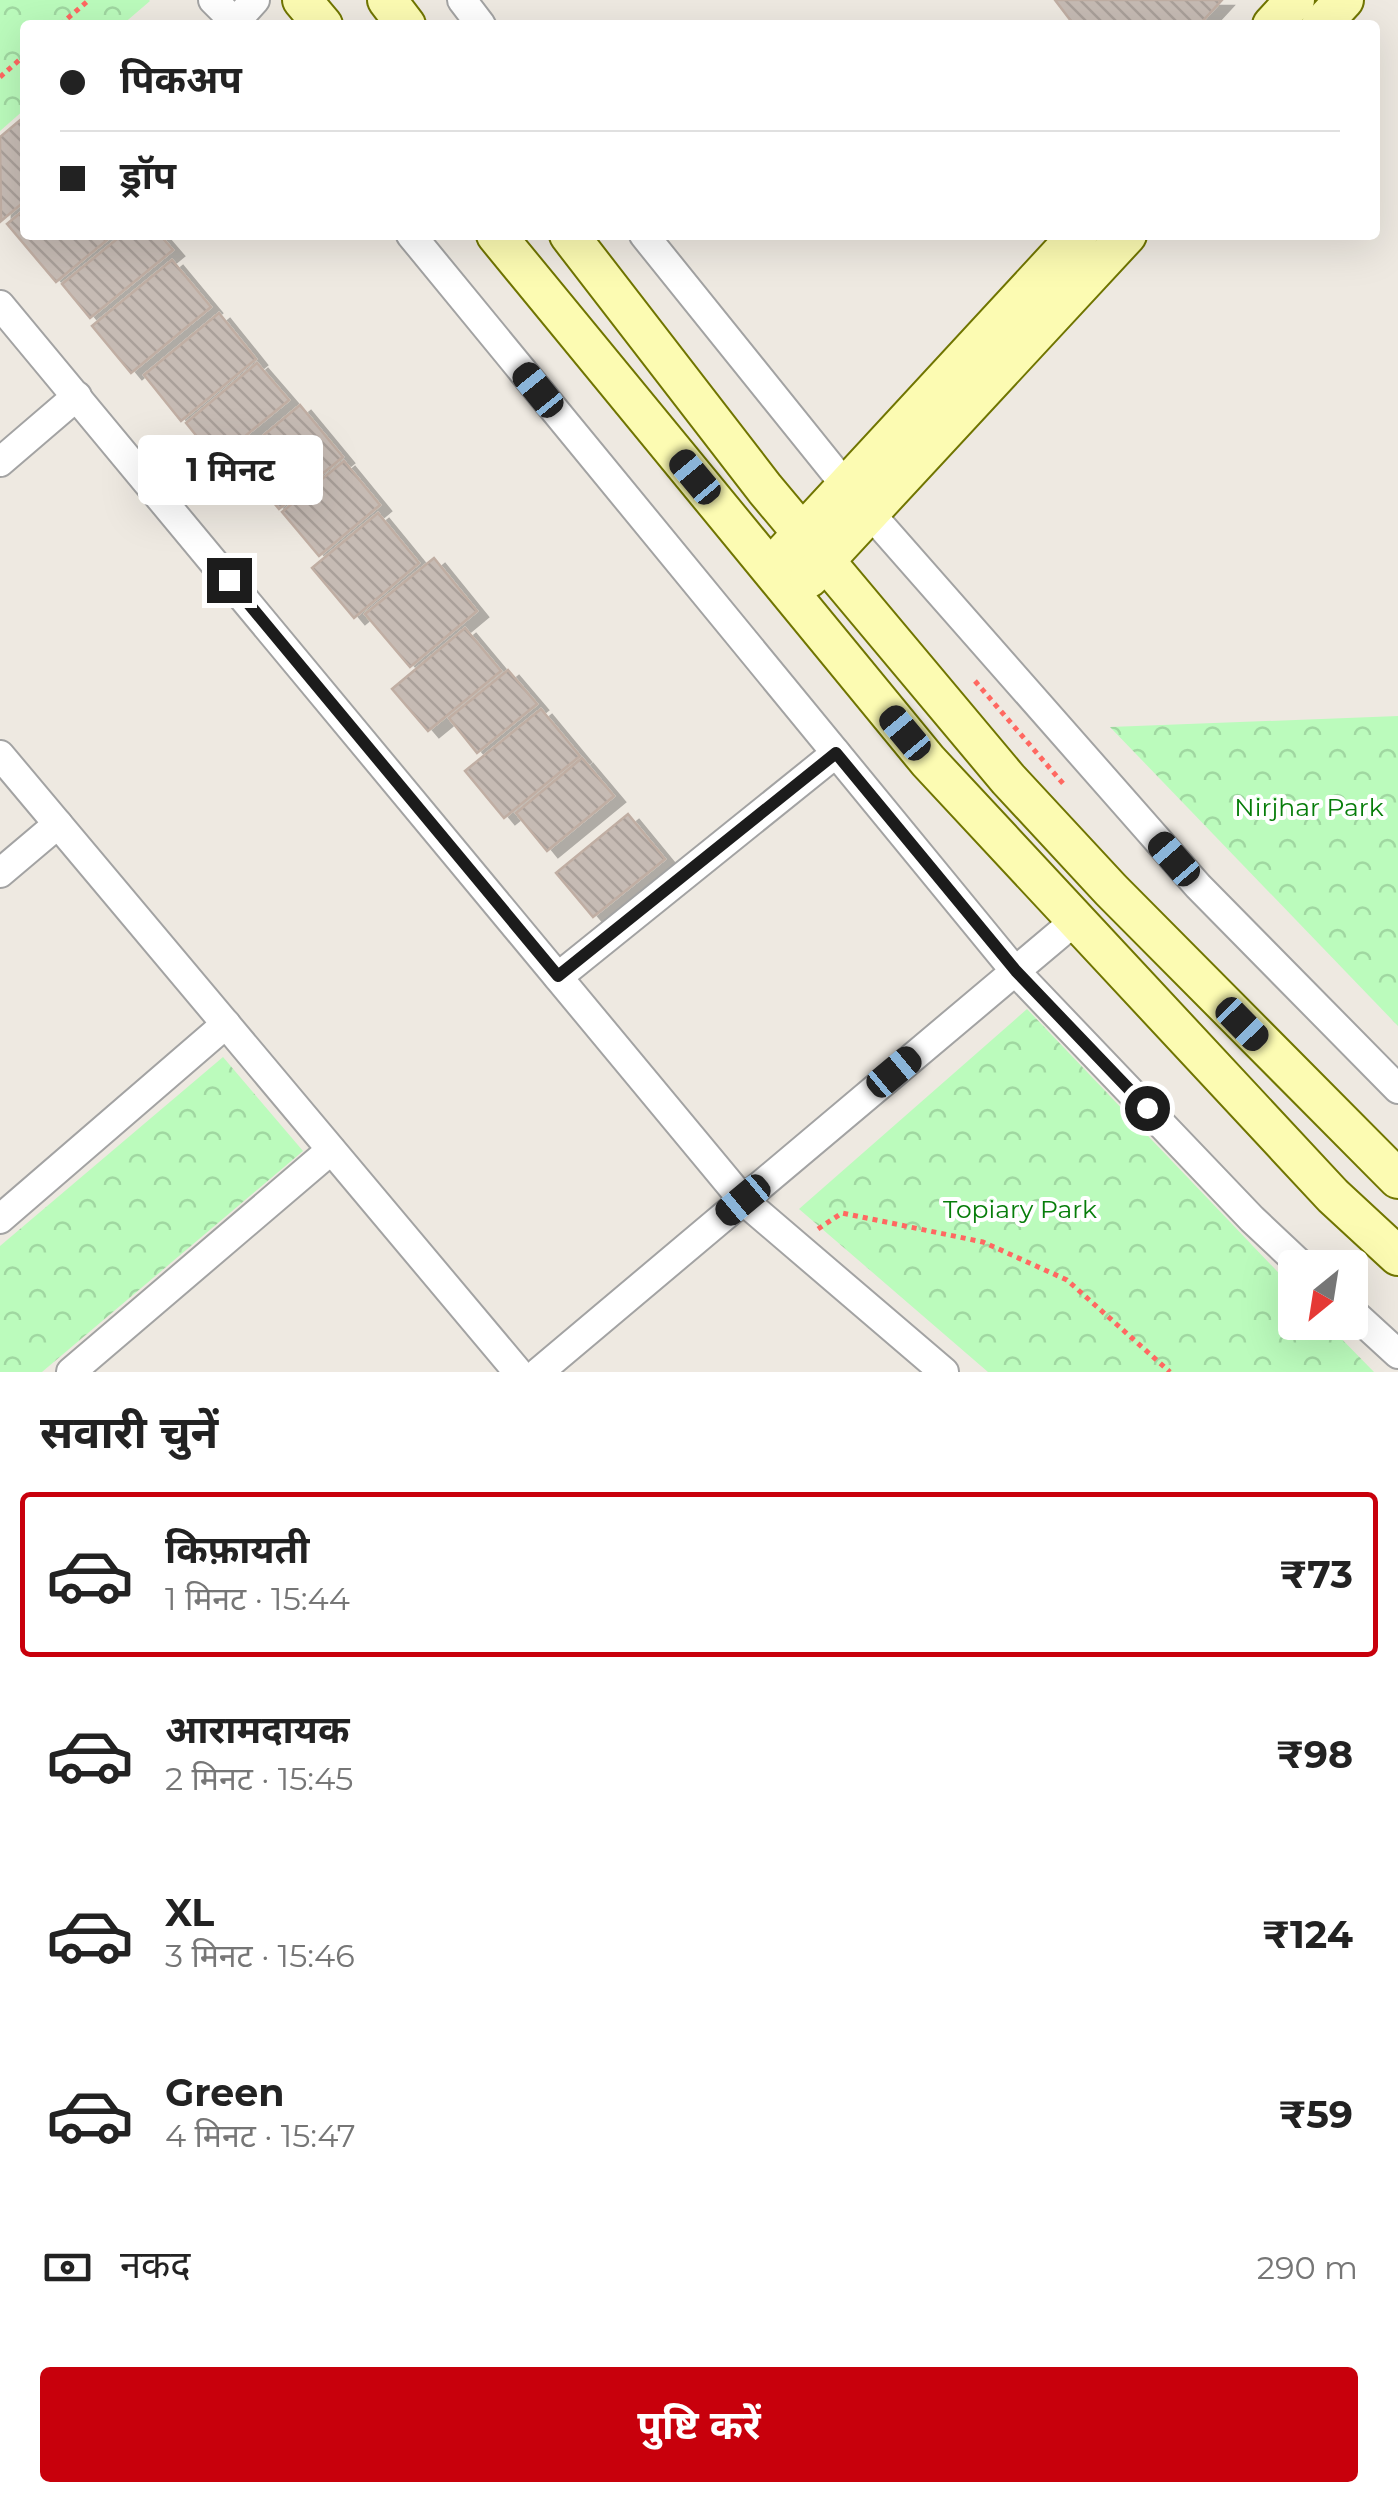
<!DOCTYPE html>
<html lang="hi">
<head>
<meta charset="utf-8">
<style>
  :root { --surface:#fff; --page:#f2f2f2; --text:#222; --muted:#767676; --line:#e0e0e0; --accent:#c8000c }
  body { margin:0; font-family:Montserrat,"Noto Sans Devanagari",sans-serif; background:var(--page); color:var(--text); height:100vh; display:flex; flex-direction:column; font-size:38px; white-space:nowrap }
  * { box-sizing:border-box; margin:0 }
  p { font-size:32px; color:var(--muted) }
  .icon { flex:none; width:55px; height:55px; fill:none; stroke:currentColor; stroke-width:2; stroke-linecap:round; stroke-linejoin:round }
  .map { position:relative; height:1372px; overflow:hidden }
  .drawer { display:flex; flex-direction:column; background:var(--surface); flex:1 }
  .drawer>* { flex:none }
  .banner { position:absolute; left:20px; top:20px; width:1360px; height:220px; border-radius:10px; box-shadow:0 10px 40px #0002; display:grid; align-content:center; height:220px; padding:0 40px; background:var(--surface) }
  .needle { width:65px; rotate:210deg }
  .buttons { position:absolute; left:1278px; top:1250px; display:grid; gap:20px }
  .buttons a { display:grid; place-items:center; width:90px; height:90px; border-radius:10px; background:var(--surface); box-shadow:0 10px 40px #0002; font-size:50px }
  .end { position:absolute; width:45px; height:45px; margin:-22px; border:12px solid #1c1c1c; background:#fff; box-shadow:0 0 0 5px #fff }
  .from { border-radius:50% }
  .bubble { position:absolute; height:70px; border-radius:10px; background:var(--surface); box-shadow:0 10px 40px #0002; font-size:32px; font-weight:700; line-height:70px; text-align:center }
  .car { position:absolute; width:30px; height:60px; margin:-30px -15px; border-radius:12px; box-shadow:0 0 8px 2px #0007; background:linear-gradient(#222 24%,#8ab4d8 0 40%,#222 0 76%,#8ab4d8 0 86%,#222 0) }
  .banner b { display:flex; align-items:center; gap:35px; height:95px; font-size:38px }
  .banner b+b { border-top:2px solid var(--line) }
  .banner i { width:25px; height:25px; background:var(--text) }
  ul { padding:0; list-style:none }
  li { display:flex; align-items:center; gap:30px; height:165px; margin:0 20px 15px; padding:0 20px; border:5px solid transparent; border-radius:10px }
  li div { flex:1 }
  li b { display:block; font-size:38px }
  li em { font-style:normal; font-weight:700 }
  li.selected { border-color:var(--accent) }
  li>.icon { width:90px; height:90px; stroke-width:1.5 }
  h2 { padding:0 40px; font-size:45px; line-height:120px }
  .pay { display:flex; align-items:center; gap:25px; height:110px; padding:0 40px; font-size:38px }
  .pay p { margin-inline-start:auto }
  .action { display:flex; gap:20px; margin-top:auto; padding:20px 40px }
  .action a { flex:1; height:115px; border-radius:10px; background:var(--accent); color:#fff; font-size:40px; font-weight:700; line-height:115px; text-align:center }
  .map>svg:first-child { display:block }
  .park { fill:url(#park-crowns) }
  .building { fill:url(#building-back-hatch); stroke:#c0aea3; stroke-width:2.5; filter:url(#shadow) }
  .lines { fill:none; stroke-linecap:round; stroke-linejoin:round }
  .street-casing { stroke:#a3a3a3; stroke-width:32 }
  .secondary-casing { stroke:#707501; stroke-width:42 }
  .path { stroke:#ff6861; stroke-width:5; stroke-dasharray:5 5; stroke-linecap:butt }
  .street { stroke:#fff; stroke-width:28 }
  .secondary { stroke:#fcfbb2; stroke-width:38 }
  .route { stroke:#1c1c1c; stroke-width:12 }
  .labels { text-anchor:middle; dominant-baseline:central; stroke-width:8; stroke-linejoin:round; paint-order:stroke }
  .park-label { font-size:25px; fill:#077d0a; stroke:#fff }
</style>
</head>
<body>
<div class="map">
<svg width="1398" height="1372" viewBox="0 0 1398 1372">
  <defs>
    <pattern id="park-crowns" width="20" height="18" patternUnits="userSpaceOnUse" patternTransform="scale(2.5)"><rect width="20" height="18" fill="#bbfbbc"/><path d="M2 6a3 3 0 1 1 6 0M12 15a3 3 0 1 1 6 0" fill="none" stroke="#a0d7a1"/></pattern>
    <pattern id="building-back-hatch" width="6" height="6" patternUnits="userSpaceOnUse" patternTransform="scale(2.5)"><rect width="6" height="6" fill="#c6bbb4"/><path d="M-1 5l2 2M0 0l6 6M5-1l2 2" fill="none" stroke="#aaa09a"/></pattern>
    <filter id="shadow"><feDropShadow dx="11" dy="6" stdDeviation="0" flood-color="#0004"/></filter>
  </defs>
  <rect width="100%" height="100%" fill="#eee9e1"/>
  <g class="park">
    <path d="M0,0H149L150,1L122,25H25V109L0,131Z"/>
    <path d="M1398,716V1026L1110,727Z"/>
    <path d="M1027,1009L1295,1290V1322L1326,1323L1374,1372H988L799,1209Z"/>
    <path d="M223,1057L303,1151L42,1372H0V1246Z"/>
  </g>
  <g class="building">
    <path d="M1055,0H1222L1199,25H1074Z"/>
    <path d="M25,116V201L1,221L0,137Z"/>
    <path d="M25,209V235H113L56,282L7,224Z"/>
    <path d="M122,235H160L173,250L90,318L62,284Z"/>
    <path d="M172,260L211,307L131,373L92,326Z"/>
    <path d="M219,313L256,359L181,421L144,375Z"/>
    <path d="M257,363L289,400L216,460L186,423Z"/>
    <path d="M300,405L343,457L279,509L236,458Z"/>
    <path d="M344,461L380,505L319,556L282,512Z"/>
    <path d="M378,513L419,563L354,618L312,568Z"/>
    <path d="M434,558L477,611L410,667L365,614Z"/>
    <path d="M465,628L501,671L428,731L392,689Z"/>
    <path d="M508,670L537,704L477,753L449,718Z"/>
    <path d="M541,709L580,756L504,818L465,771Z"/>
    <path d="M582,758L614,796L547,851L516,813Z"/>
    <path d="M628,814L665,859L593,917L556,873Z"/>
  </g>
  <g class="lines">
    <defs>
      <g id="street">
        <path d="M213,0L238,25"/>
        <path d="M462,0L481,25"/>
        <path d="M235,22L255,0"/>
        <path d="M411,235L1015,971L1252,1219L1304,1268"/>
        <path d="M644,235L846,486L1198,886L1398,1089"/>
        <path d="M0,305L743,1200L944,1372"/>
        <path d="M0,462L77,396"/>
        <path d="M0,755L518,1372"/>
        <path d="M0,873L58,824"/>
        <path d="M558,977L836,753"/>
        <path d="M0,1219L226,1024"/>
        <path d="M1350,1310L1398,1354"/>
        <path d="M71,1372L331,1150"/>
        <path d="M539,1372L1076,920"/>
      </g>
      <g id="secondary">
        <path d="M302,0L323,25"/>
        <path d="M387,0L406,25"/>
        <path d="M1272,25L1295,0"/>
        <path d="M1321,25L1344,0"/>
        <path d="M496,235L928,761L1333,1196L1398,1256"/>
        <path d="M569,235L765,489L1008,779L1111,890L1398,1179"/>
        <path d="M785,552L1078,235"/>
        <path d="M809,578L1127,235"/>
      </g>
    </defs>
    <use href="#street" class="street-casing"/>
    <use href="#secondary" class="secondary-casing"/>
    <g class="path">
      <path d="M60,25L89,0"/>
      <path d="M0,77L25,55"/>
      <path d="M975,681L1066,787"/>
      <path d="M818,1229L842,1213L983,1242L1067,1280L1170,1372"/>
    </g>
    <use href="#street" class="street"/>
    <use href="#secondary" class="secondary"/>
  </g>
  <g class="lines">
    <path class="route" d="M229,580L558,976L836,753L1016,971L1147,1108"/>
  </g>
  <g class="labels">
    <g class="park-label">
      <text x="1309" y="807">Nirjhar Park</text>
      <text x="1020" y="1209">Topiary Park</text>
    </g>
  </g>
</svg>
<div class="buttons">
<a><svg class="needle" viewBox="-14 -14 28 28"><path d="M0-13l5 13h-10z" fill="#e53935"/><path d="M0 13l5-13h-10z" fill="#767676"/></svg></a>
</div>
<i class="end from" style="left:1147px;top:1108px"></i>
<i class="end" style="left:229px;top:580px"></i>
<div class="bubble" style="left:138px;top:435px;width:185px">1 मिनट</div>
<i class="car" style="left:538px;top:390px;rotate:321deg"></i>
<i class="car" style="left:695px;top:477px;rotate:320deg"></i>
<i class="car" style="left:905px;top:733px;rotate:320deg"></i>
<i class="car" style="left:1174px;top:859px;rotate:319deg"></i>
<i class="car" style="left:1242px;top:1024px;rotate:136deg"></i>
<i class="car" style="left:894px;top:1072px;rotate:50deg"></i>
<i class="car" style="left:743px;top:1200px;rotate:230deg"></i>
<div class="banner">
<b><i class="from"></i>पिकअप</b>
<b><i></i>ड्रॉप</b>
</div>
</div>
<section class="drawer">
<h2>सवारी चुनें</h2>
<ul>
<li class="selected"><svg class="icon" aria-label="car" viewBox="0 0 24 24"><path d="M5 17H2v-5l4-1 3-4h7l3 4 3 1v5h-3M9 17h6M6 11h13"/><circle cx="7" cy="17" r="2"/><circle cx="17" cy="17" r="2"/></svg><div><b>किफ़ायती</b><p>1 मिनट · 15:44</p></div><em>₹73</em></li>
<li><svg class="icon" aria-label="car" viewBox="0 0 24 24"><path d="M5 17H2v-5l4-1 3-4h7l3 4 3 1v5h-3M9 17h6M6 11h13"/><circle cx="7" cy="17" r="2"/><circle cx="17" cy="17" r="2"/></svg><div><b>आरामदायक</b><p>2 मिनट · 15:45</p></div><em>₹98</em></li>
<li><svg class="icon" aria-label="car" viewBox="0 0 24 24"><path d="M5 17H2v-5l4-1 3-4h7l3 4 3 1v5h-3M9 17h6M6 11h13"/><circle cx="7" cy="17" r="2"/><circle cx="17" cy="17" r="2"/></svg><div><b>XL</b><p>3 मिनट · 15:46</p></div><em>₹124</em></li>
<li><svg class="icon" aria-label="car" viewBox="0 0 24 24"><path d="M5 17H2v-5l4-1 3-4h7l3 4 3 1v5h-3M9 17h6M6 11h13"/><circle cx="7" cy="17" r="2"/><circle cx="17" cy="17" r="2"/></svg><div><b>Green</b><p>4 मिनट · 15:47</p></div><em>₹59</em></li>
</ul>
<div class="pay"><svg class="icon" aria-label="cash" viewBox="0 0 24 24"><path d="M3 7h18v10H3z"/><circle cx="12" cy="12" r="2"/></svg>नकद<p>290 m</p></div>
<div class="action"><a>पुष्टि करें</a></div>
</section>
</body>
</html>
